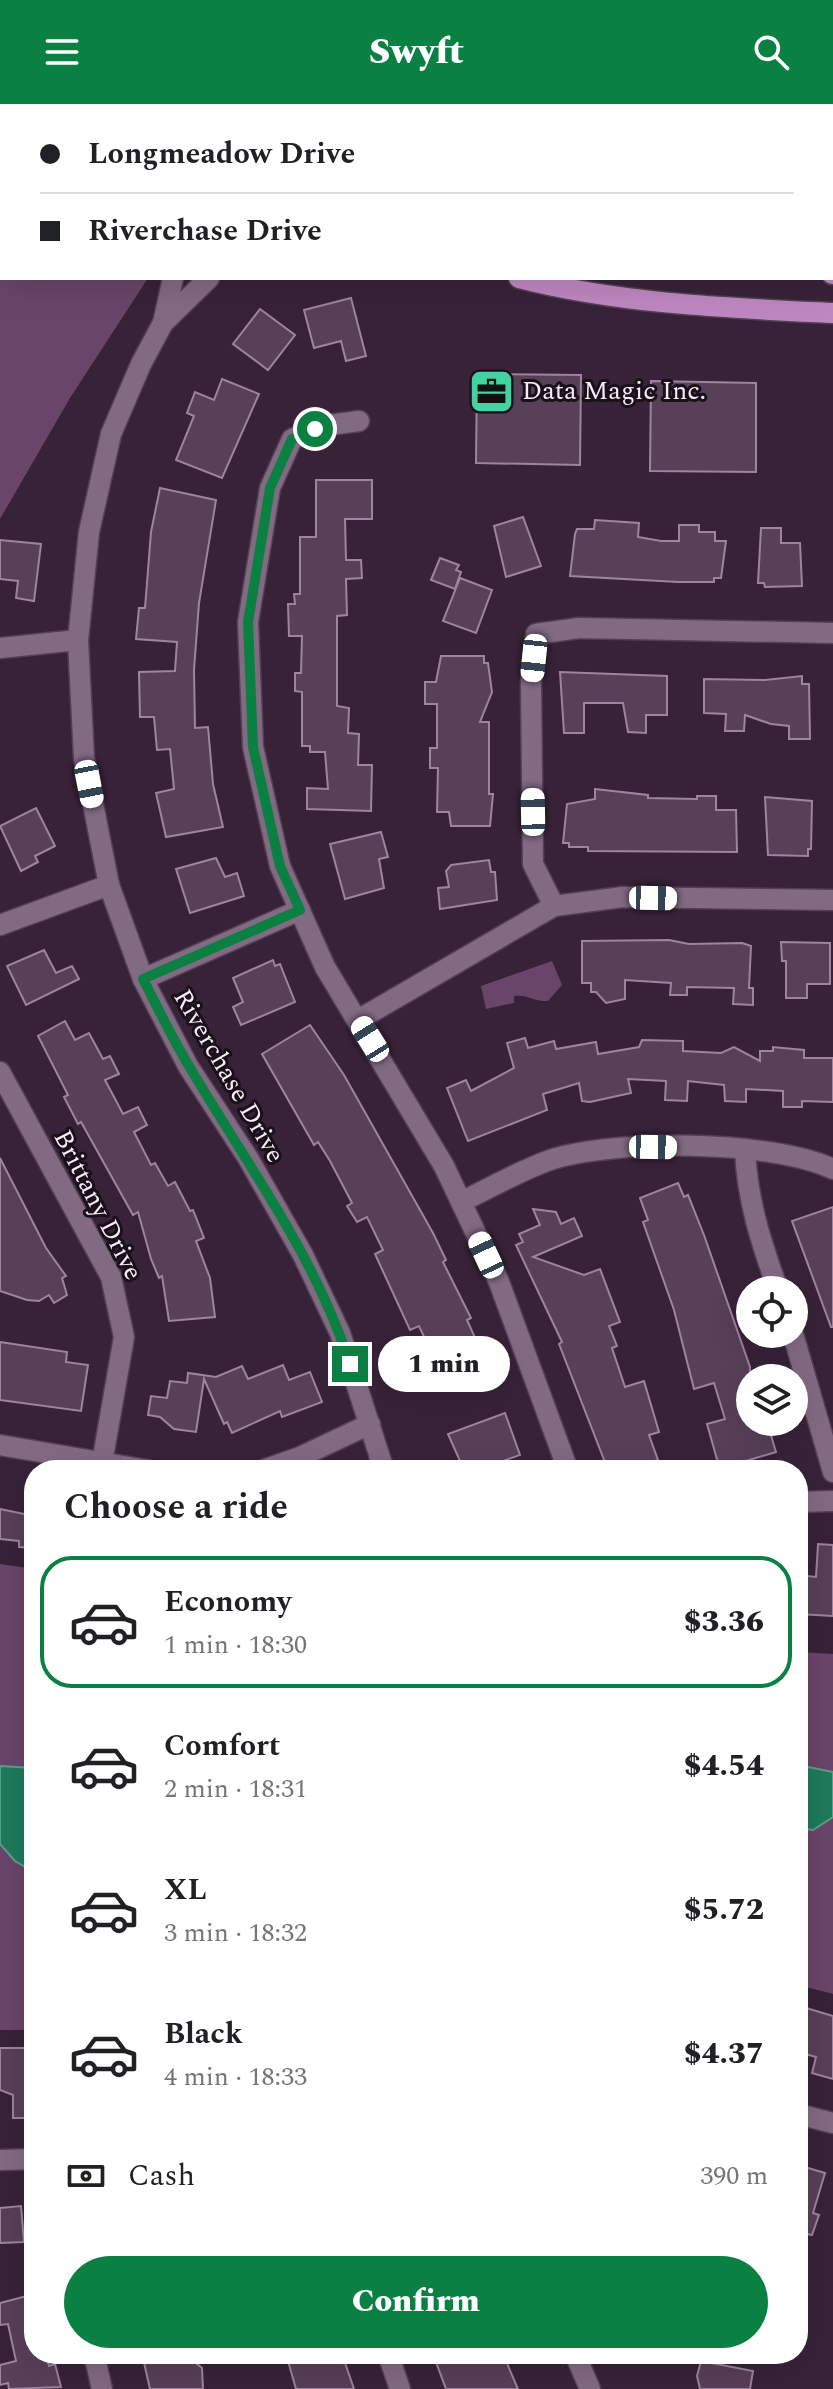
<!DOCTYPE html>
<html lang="en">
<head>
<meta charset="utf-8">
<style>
  :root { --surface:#fff; --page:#f6f6f6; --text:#202124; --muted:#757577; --line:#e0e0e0; --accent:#0b8043 }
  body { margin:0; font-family:Spectral,serif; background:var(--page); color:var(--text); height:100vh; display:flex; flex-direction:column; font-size:30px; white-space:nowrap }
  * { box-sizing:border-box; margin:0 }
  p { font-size:26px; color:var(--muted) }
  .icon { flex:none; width:44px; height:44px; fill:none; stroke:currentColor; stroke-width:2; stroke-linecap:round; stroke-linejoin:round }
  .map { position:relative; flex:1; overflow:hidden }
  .details { position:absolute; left:24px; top:1356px; width:784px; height:904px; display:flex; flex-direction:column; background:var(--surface); border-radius:32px; box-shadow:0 8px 32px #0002 }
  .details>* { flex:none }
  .top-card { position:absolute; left:0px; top:0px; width:834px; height:176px; box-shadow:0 8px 32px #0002; display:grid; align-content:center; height:176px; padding:0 40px; background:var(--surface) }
  .controls { position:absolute; left:736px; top:1172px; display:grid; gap:16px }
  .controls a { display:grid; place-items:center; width:72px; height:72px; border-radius:50%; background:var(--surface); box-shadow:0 8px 32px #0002; font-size:40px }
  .end { position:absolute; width:36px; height:36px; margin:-18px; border:10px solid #0b8043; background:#fff; box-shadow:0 0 0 4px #fff }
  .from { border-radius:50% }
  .bubble { position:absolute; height:56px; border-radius:28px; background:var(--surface); box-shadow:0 8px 32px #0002; font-size:26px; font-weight:800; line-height:56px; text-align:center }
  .car { position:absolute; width:24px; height:48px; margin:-24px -12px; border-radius:10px; box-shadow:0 0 6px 2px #0007; background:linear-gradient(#fff 24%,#345 0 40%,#fff 0 76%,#345 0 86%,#fff 0) }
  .top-card b { display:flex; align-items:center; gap:28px; height:76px; font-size:30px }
  .top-card b+b { border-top:2px solid var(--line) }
  .top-card i { width:20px; height:20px; background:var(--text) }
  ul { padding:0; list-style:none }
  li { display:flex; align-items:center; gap:24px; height:132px; margin:0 16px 12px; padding:0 24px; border:4px solid transparent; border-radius:32px }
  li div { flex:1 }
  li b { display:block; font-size:30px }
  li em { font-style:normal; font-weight:800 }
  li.current { border-color:var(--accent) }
  li>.icon { width:72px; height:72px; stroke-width:1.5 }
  h2 { padding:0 40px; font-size:36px; line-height:96px }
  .pay { display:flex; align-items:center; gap:20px; height:88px; padding:0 40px; font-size:30px }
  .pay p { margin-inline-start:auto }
  .button { display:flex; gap:16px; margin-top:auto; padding:16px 40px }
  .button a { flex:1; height:92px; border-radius:48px; background:var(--accent); color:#fff; font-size:32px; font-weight:800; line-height:92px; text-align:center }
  header { display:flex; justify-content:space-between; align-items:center; height:104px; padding:0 40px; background:var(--accent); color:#fff; font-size:36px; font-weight:800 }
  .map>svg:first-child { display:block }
  .green { fill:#69456a }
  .water { fill:#1e7a5a; stroke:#609c8a; stroke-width:2 }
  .building { fill:#584058; stroke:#9e849f; stroke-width:2 }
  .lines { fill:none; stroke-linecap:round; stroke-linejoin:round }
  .minor-casing { stroke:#534054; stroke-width:23 }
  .major-casing { stroke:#534054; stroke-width:23 }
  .minor { stroke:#836a83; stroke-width:20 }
  .major { stroke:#bf87c1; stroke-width:20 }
  .route { stroke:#0b8043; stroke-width:10 }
  .labels { text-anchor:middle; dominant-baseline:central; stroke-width:6; stroke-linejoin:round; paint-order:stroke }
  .poi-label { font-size:26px; fill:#faebfa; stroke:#191019; text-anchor:start }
  .street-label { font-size:26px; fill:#faebfa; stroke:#191019 }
</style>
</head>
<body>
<header><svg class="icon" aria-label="menu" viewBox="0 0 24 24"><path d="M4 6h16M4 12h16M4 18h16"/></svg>Swyft<svg class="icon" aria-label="search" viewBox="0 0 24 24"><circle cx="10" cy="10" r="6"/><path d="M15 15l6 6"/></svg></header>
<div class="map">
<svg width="833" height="2285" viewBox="0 0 833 2285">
  <rect width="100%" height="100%" fill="#382238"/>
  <g class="green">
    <path d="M0,0L142,2H2V174H148L70,294L0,415Z"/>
    <path d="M552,857L562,881L548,897C535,898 527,890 514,892V899L486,905L481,882Z"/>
    <path d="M0,1460L34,1465V1926H0Z"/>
    <path d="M798,1548L833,1550V1890L798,1881Z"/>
  </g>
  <g class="water">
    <path d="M798,1661L833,1668V1713L813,1726L798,1724Z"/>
    <path d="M0,1662L34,1664V1768L15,1757L0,1740Z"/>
  </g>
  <g class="building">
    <path d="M351,194L366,252L346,257L341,237L314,244L304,206Z"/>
    <path d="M260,205L295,231L268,266L233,240Z"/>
    <path d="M477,270L581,271L580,361L476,359Z"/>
    <path d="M222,275L259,290L222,374L176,356L194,312L187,309L195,288L214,296Z"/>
    <path d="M651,277L756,279V368L650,367Z"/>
    <path d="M316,376H372V415H345L346,456H361L362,474L346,475L347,511L337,512V602L349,604L348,629L359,630L358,661H372L371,707L307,705V684L328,685L325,648H310V642H302V588L295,587V569H301L302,532H289L288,500H295L294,490H300V433H316Z"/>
    <path d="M160,384L216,396L199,499L194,566L195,624L208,623L213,680L223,723L166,733L156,689L174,685L170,645L157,646L154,613H140L139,568L175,567L177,538L136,535L139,504H145L151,428Z"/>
    <path d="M523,413L541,462L506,473L494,422Z"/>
    <path d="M595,416L639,419L638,433L661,437H679V421H699V428H715V437H726L721,474H714V478H678L570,472L575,430L577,425H594Z"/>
    <path d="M761,424H781V439H800L802,482L765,483L764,479H758Z"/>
    <path d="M0,436L41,440L34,497L16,494L18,477L0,475Z"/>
    <path d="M440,454L459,461L456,466L461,468L455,485L431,476Z"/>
    <path d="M460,474L492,486L476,529L443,517Z"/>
    <path d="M441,552H484V559H488L492,588L480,618H489V690H493L490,722H451L449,708H437L438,664H430V644H437V600H425V578H436Z"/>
    <path d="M560,568L667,572V611H646V629L628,628L623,599H584V629H564Z"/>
    <path d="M802,572V580H809L810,635H789V622L771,620L745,611L744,627H725L726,610L704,609V575L765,576Z"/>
    <path d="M595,685L648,691V694L697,695V692H716V706H736L737,748L588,747V743H569V739H563L567,700L595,695Z"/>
    <path d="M765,693L812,697L811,745H808V752L768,751Z"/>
    <path d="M36,704L55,742L35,752L38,758L21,767L0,722Z"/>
    <path d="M381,728L388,753L379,755L384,784L345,795L330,740Z"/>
    <path d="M216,754L225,773L237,769L244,792L190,809L176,765Z"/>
    <path d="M489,756L491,768H495L497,796L440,805L438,784L449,783L446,767L451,761Z"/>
    <path d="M669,836L689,840L742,839L751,842L749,884H753V901L733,900L734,884L687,883V891H670L671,879L625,876V895L606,899L596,888H591V879H582V837Z"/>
    <path d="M781,838L830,839V880H807V894H786V857H782Z"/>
    <path d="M44,846L56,869L72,862L79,875L26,901L7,862Z"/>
    <path d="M273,856L275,862L280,860L295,898L241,921L233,903L243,898L233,874Z"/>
    <path d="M65,917L75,936L89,929L103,955L110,952L119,970L105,976L123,1010L138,1003L147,1021L134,1028L151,1061L155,1059L168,1082L175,1078L190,1107L193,1106L204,1134L196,1137L210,1174L215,1213L169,1217L162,1172L159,1174L151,1155L138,1108L133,1111L81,1018L78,1020L64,993L68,991L38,932Z"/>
    <path d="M310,921L344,971L433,1129L446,1156L443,1158L471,1214L467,1216L494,1276L478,1282L475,1275L462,1276L459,1268L451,1271L449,1267L429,1275L422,1257L433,1252L419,1222L410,1226L375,1150L383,1146L367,1113L357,1118L347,1102L352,1099L330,1057L318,1038L314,1041L262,950Z"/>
    <path d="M525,934L528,944L554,937L556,945L596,938L598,950L639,943L642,936L683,937V947L721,949L734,943L760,957V947H773V943L804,946V954H833V998L802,997V1003H783V987L746,985V998L725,997L724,981L688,977L687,997L665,996L666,977L628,975L631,989L590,998L582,997L579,979L543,990L547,1006L468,1037L447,984L466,976L471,987L514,964L507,939Z"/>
    <path d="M0,1054L46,1144L66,1172L62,1174L67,1191L54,1199L49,1191L39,1197L27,1196L0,1187Z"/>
    <path d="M678,1079L684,1093L688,1091L704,1131L750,1263V1318H767L776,1348L729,1362L724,1357L718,1359L707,1320L725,1315L714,1279L694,1285L674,1206L643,1118L648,1116L640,1094Z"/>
    <path d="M833,1103V1223H831L792,1117Z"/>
    <path d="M533,1105L556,1108L561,1120L574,1114L582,1132L533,1153L584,1171L600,1165L620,1218L609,1222L617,1242L612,1244L625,1283L644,1277L659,1328L649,1331L658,1356L629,1366H608L559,1240L562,1238L516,1141L523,1138L519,1130L540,1121Z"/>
    <path d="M0,1238L67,1248L66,1258L88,1261L81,1307L0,1296Z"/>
    <path d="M283,1261L289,1276L310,1268L322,1298L282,1313L280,1307L232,1329L227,1318L224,1320L204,1275L196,1328L174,1325L160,1313L148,1311L151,1292L167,1294L170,1277L187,1279L188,1269L216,1273L242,1262L248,1275Z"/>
    <path d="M505,1309L520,1351L478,1366H464L448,1330Z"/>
    <path d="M0,1405L34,1412V1444L19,1443V1437L0,1435Z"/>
    <path d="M818,1440L833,1441V1512L798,1510V1471L816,1473Z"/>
    <path d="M803,1903L833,1912V1975L812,1969L816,1953L798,1948V1907L802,1909Z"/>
    <path d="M0,1944H33L34,2014H13V1991L0,1986Z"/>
    <path d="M798,2061L825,2069L813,2109L819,2111L812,2131L807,2130L802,2146H798Z"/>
    <path d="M21,2102L24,2138L0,2139V2104Z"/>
    <path d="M34,2190V2250H46L49,2262L55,2260L61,2283L9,2285L8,2279L0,2281V2261L16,2257L8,2220L0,2221V2199Z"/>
    <path d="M142,2250H185L202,2264L203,2285H150Z"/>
    <path d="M286,2250H342L354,2285H296Z"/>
    <path d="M433,2250H503L518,2285H446Z"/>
    <path d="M701,2257L753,2267L750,2285H700L697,2272Z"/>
  </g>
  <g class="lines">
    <defs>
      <g id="minor">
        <path d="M173,174L163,219L141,260L111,330L89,428L78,536L84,654L109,781L143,875L188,962L248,1054L303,1151L340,1229L384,1366"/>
        <path d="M163,219L209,174"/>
        <path d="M359,317L322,322L292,335L270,384L248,518L253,643L280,762L325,863L444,1062L499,1178L568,1366"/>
        <path d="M0,544L78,536"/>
        <path d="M554,802L533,760L531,579L536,530L579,524L833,529"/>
        <path d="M0,821L109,781"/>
        <path d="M143,875L300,806"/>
        <path d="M358,916L554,802L623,793L833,796"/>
        <path d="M0,968L111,1173L124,1233L102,1359"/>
        <path d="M745,1045C747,1096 761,1138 778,1186"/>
        <path d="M461,1098C490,1084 519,1067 550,1056C614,1035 771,1036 833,1065"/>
        <path d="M793,1230L833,1368"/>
        <path d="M0,1341L147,1366"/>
        <path d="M263,1366L300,1353L370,1320"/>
        <path d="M798,1398L833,1397"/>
        <path d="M798,2010L833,2019"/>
        <path d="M0,2056L34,2055"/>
        <path d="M94,2250L102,2285"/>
        <path d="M388,2250L400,2285"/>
        <path d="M575,2250L590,2285"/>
      </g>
      <g id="major">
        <path d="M183,0L185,2"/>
        <path d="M232,0L235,2"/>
        <path d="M832,170H833"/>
        <path d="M519,174C621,200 728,204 833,209"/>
      </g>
    </defs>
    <use href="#minor" class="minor-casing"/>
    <use href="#major" class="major-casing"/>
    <use href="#minor" class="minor"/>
    <use href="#major" class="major"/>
  </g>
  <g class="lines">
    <path class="route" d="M315,325L292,335L270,384L248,518L253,643L280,762L300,806L143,875C158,904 172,934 189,962C246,1059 315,1151 350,1260"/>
  </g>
  <defs>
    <symbol id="office-square" viewBox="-11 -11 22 22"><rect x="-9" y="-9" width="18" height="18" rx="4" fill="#42d4a0" stroke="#191019"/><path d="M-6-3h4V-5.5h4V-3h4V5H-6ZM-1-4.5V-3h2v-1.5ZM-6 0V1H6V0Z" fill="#111"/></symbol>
  </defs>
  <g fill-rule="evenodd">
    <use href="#office-square" x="466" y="262" width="51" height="51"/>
  </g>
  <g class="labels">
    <g class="poi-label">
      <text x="522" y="287">Data Magic Inc.</text>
    </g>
    <g class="street-label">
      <text transform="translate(229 972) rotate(60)">Riverchase Drive</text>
      <text transform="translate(98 1101) rotate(63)">Brittany Drive</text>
    </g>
  </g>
</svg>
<div class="controls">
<a><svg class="icon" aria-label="locate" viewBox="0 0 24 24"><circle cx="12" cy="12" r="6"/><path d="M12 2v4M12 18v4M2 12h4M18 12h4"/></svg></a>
<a><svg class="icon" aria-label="layers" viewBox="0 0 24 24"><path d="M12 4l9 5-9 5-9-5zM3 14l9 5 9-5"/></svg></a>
</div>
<i class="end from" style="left:315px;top:325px"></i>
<i class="end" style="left:350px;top:1260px"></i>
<div class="bubble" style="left:378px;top:1232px;width:132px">1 min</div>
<i class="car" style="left:534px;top:554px;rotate:186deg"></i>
<i class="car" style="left:89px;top:680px;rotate:169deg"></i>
<i class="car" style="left:533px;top:708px;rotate:359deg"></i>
<i class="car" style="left:653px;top:794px;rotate:91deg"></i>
<i class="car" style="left:370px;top:935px;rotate:328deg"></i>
<i class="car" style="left:653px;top:1043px;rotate:91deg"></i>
<i class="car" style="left:486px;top:1151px;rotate:335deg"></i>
<div class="top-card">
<b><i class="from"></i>Longmeadow Drive</b>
<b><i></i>Riverchase Drive</b>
</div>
<section class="details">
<h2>Choose a ride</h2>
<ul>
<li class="current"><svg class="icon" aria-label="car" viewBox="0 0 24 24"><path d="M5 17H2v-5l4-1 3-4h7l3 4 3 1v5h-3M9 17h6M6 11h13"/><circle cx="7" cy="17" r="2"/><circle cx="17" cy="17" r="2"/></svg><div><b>Economy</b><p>1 min · 18:30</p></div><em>$3.36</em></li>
<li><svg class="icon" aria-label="car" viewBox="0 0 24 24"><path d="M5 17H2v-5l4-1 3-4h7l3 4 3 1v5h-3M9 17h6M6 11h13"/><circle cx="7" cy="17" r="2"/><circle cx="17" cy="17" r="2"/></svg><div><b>Comfort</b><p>2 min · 18:31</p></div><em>$4.54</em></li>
<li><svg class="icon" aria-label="car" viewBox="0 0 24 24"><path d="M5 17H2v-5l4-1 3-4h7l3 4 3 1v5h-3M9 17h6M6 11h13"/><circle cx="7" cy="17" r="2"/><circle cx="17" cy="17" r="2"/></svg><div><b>XL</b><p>3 min · 18:32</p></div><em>$5.72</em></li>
<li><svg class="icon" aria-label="car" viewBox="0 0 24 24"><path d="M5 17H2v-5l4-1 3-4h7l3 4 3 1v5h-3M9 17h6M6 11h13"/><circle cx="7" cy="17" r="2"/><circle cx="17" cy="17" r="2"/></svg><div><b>Black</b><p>4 min · 18:33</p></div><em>$4.37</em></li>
</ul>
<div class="pay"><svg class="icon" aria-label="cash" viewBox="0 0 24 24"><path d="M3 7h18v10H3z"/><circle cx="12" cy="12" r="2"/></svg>Cash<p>390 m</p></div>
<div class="button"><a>Confirm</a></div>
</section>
</div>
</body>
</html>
